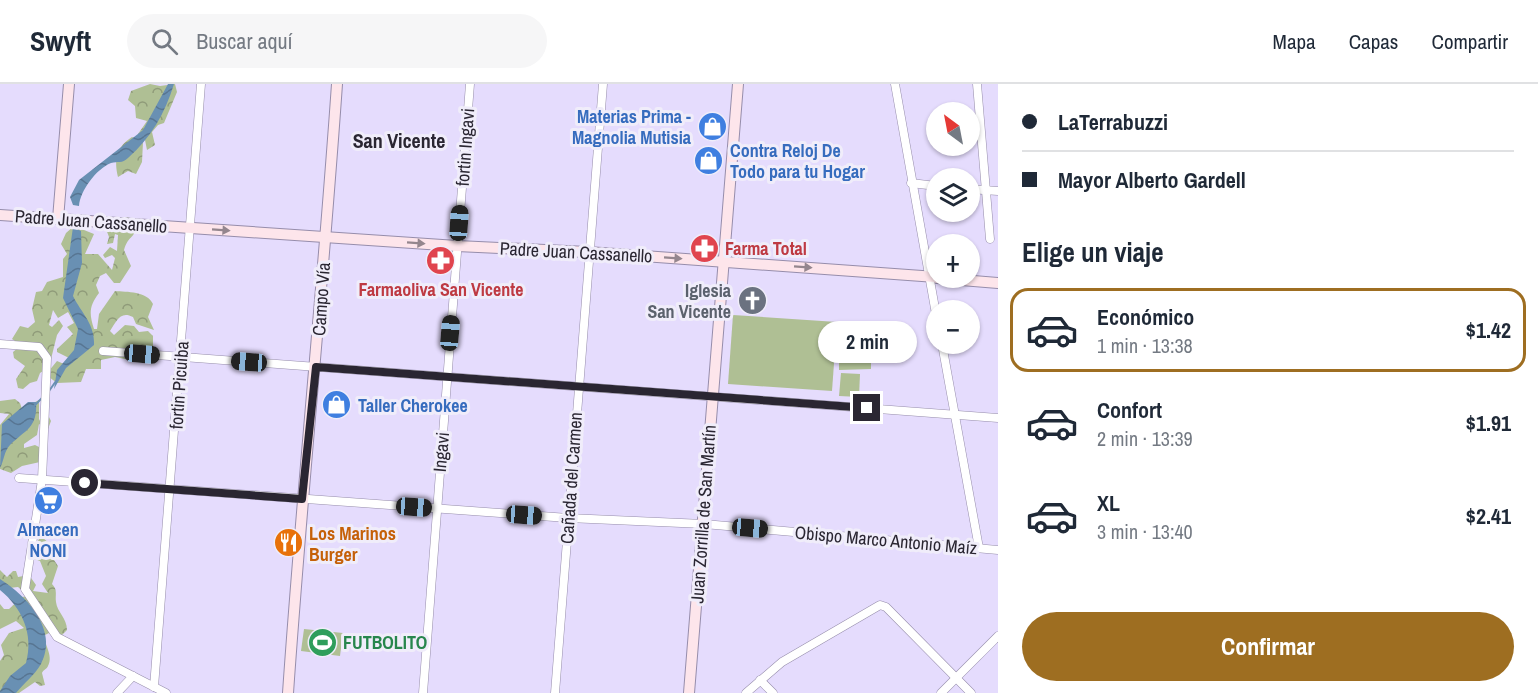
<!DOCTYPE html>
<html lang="es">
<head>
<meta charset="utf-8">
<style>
  :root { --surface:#fff; --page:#f6f6f7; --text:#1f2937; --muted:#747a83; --line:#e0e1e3; --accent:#9e6e21 }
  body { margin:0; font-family:"Archivo Narrow",sans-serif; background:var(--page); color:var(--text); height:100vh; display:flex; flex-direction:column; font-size:22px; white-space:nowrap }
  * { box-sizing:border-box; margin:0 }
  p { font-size:20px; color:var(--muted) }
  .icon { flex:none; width:33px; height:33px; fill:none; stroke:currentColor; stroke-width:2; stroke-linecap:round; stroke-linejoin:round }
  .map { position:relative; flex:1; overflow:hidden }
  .panel { display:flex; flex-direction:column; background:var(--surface); width:540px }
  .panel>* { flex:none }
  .guide { display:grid; align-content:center; height:132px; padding:0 24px; background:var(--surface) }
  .needle { width:39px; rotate:328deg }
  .buttons { position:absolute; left:926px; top:18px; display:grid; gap:12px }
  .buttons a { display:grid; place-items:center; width:54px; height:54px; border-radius:50%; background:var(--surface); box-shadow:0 2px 4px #0004; font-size:30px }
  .end { position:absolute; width:27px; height:27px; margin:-14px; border:8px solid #2a2632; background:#fff; box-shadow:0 0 0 3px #fff }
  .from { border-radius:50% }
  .bubble { position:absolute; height:42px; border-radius:21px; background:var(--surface); box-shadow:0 2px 4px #0004; font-size:20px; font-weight:700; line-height:42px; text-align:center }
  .car { position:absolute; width:18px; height:36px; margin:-18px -9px; border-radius:8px; box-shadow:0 0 4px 2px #0007; background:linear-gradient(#222 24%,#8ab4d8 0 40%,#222 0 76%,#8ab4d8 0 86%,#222 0) }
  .guide b { display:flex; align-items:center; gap:21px; height:57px; font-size:22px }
  .guide b+b { border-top:2px solid var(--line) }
  .guide i { width:15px; height:15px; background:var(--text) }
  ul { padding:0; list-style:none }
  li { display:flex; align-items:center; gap:18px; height:84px; margin:0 12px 9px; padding:0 12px; border:3px solid transparent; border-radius:18px }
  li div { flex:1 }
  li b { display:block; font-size:22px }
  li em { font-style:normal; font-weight:700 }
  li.selected { border-color:var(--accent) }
  li>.icon { width:54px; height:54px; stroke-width:1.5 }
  h2 { padding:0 24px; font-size:27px; line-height:72px }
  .button { display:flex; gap:12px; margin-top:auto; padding:12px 24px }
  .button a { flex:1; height:69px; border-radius:36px; background:var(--accent); color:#fff; font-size:24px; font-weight:700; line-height:69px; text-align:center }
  header { display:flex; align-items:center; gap:36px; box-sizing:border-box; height:84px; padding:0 30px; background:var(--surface); border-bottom:2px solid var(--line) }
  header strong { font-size:28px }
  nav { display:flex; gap:33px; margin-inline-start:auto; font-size:21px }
  .search { width:420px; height:54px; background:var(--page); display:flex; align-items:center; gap:15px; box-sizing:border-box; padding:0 21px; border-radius:33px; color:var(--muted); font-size:22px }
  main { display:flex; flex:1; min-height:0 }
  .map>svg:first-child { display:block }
  .grass { fill:#afbf94 }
  .forest { fill:url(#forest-crowns) }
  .water { fill:url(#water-waves) }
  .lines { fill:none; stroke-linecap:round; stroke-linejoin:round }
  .stream { stroke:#6990b3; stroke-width:2 }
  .street-casing { stroke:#968dab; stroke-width:9 }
  .secondary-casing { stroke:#968dab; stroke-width:12 }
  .street { stroke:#fff; stroke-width:8 }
  .secondary { stroke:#fde5eb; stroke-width:10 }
  .oneway { fill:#94868e }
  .route { stroke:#2a2632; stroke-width:8 }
  .labels { text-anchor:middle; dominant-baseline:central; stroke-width:6; stroke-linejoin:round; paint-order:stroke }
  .shop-label { font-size:18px; font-weight:bold; fill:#366cbe; stroke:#f0edfa; text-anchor:start }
  .street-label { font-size:18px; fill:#2a2632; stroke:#f0edfa }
  .health-label { font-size:18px; font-weight:bold; fill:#be3a42; stroke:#f0edfa; text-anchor:start }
  .worship-label { font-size:18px; font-weight:bold; fill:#5b616d; stroke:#f0edfa; text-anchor:end }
  .food-label { font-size:18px; font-weight:bold; fill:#c56008; stroke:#f0edfa; text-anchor:start }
  .leisure-label { font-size:18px; font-weight:bold; fill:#27864d; stroke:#f0edfa; text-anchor:start }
  .neighbourhood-label { font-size:20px; font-weight:bold; fill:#2a2632; stroke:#f0edfa }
</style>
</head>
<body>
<header>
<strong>Swyft</strong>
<div class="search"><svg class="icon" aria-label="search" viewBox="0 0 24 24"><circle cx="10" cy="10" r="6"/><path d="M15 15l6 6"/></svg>Buscar aquí</div>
<nav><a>Mapa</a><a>Capas</a><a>Compartir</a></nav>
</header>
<main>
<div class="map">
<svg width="998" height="609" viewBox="0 0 998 609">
  <defs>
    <pattern id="forest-crowns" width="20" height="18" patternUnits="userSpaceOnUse" patternTransform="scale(1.5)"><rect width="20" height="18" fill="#afbf94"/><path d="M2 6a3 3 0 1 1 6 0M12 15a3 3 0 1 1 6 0" fill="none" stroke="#8f9b79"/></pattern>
    <pattern id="water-waves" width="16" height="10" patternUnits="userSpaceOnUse" patternTransform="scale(1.5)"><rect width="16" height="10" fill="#6990b3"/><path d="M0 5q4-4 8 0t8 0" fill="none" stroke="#577592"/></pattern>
  </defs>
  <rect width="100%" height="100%" fill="#e5dcfd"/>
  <g class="grass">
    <path d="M733,231L837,238L832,307L728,300Z"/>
    <path d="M839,239H871V285L839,286Z"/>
    <path d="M841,289L860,290L859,313L839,312Z"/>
    <path d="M304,545L343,549L340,572L301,567Z"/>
  </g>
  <g class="forest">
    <path d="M150,0L160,2L175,0L177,8L164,39L158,41L152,48L155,61L147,66L145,56L138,50L147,37L136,34L135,22L128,16L131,7Z"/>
    <path d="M132,53L143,58L142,78L136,90L128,87L118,93C114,76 116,63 132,53Z"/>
    <path d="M126,133L134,135C138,157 129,148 124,166L131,182L120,199H114L106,189L100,192L96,201L99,209C89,222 89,230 94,245H97L99,230L115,207C127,208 147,207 153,220L148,233L154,246L136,240L133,233C120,226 116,238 110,247L114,251L125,241L134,242L139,248L148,247L153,252V267L140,278L115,273L101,276V285H86L81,298L57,299L49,293L48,288L57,277L64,280L69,274L57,268V265L73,250L67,243L74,239L68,228L58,234L53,226L49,241L52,243L59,236L63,242L57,251L49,283L40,289L37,297L30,299L23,305L18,304L16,295L25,282L14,274L13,268L19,263L28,266L12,255L20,242L28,244L35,238L32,225L36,208L42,207L47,198L63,193V175L67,170L61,160L66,149L74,142L94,150L85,170H98L112,186L115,174L112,171L105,174L103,171L110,163L117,167L118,151L115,150L113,159L107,160L109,153L106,145Z"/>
    <path d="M15,315L20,319L22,325L39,316V337L42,331L47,329L51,337L48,345L39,340L37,351L24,360V364L35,361L43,365L40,378L22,382L11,389L0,385V341L9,330L0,329V317Z"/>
    <path d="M39,455L43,454L49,459V467L55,470L54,476L58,482L52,500C58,506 55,511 56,518C57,528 67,534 67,546L60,553L51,548L45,551C43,560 54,571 48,582C47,585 43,586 42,589L45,601L40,602L35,598L19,609H0V577L4,571L1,561L9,549L24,544L16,537L0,545V520L4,525H9L22,513L29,512L18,503L0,505V486L7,493L13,487H16L18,493L29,491L36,501L33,507L48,509L42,500L46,492L40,477L32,474L30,464L36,461Z"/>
  </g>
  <g class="water">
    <path d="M168,0H174C165,29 151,54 128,74C122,80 118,77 111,79C96,85 80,107 79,122L73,121L70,113L79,96L143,46Z"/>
    <path d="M73,143L81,147L82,179L73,212C82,230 95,240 94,261L66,284L54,305L57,286L74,266L78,245L63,214Z"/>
    <path d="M28,318H36C38,344 25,346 10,361C4,367 4,377 0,384L2,340Z"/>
    <path d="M0,495C27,512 59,546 41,580C34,592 24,599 16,609H0V607L10,592L26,579C34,550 22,524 0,506Z"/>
  </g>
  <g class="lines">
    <g class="stream">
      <path d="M49,307L56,297"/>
      <path d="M34,322L43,313"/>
    </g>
    <defs>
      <g id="street">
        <path d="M895,0L936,230"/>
        <path d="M977,0L990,155"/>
        <path d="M911,99L936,102"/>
        <path d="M969,105L998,107"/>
        <path d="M0,260L39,263L47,274L42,396L25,505L57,553L166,609"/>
        <path d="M942,260L979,464"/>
        <path d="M103,267L998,334"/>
        <path d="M19,394L568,434L704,440L998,466"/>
        <path d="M760,596L773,609"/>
        <path d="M154,603L201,0"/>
        <path d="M117,609L133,592"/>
        <path d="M423,609L470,0"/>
        <path d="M555,609L603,0"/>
        <path d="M746,609L782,578L880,521L886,523L971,609"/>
        <path d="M941,609L998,552"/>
      </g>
      <g id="secondary">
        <path d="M0,131L457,162L588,168L936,193"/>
        <path d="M58,135L69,0"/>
        <path d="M937,194L998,199"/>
        <path d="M288,609C302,406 323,203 337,0"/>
        <path d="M689,609L738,0"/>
      </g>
    </defs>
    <use href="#street" class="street-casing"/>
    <use href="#secondary" class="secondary-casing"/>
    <use href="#street" class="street"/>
    <use href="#secondary" class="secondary"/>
  </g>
  <defs><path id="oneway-solid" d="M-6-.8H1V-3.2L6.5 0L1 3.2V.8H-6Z" transform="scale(1.5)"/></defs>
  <g class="oneway">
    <use href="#oneway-solid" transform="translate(221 146) rotate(4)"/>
    <use href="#oneway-solid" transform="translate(416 159) rotate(4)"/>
    <use href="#oneway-solid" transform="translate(673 174) rotate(4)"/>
    <use href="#oneway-solid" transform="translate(803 183) rotate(4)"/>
  </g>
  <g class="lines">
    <path class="route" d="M85,399L302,415L316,283L867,324"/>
  </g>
  <defs>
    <symbol id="shop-disc" viewBox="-11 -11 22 22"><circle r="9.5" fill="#3f7fe0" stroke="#f0edfa"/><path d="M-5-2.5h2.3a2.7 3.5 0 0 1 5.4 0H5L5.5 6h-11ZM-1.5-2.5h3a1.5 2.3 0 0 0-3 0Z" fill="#fff"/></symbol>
    <symbol id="pharmacy-disc" viewBox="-11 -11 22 22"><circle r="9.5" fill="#e0444e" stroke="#f0edfa"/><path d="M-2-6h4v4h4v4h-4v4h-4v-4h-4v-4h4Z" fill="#fff"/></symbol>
    <symbol id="church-disc" viewBox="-11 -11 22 22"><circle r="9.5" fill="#6b7280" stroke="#f0edfa"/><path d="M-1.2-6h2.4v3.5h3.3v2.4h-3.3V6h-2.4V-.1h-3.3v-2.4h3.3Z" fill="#fff"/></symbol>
    <symbol id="supermarket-disc" viewBox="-11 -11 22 22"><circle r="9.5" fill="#3f7fe0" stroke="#f0edfa"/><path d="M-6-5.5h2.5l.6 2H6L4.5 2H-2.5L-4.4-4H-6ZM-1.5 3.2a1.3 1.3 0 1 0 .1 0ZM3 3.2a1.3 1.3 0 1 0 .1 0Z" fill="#fff"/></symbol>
    <symbol id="restaurant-disc" viewBox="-11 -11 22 22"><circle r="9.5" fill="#e8710a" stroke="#f0edfa"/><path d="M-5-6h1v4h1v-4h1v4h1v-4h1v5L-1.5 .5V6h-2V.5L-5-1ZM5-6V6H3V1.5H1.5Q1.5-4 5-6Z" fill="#fff"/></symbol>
    <symbol id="stadium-disc" viewBox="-11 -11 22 22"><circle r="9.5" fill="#2e9e5b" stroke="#f0edfa"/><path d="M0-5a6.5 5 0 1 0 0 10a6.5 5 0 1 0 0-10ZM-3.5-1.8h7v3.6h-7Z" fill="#fff"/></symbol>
  </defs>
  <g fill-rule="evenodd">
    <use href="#shop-disc" x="696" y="26" width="33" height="33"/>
    <use href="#shop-disc" x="692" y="60" width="33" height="33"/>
    <use href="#pharmacy-disc" x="688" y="148" width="33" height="33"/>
    <use href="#pharmacy-disc" x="424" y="160" width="33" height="33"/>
    <use href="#church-disc" x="736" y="200" width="33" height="33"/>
    <use href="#shop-disc" x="320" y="304" width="33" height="33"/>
    <use href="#supermarket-disc" x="32" y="400" width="33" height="33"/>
    <use href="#restaurant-disc" x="272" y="442" width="33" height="33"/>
    <use href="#stadium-disc" x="306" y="542" width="33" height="33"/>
  </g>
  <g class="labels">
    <g class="shop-label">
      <text x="691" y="32" text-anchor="end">Materias Prima -<tspan x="691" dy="21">Magnolia Mutisia</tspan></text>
      <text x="730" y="66">Contra Reloj De<tspan x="730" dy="21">Todo para tu Hogar</tspan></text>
      <text x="358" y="321">Taller Cherokee</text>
      <text x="48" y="445" text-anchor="middle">Almacen<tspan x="48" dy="21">NONI</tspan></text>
    </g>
    <g class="street-label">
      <text transform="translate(465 63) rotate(-86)">fortin Ingavi</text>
      <text transform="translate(91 137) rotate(4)">Padre Juan Cassanello</text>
      <text transform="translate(576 168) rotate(3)">Padre Juan Cassanello</text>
      <text transform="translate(321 215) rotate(-86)">Campo Vía</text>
      <text transform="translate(179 301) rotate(-86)">fortin Picuiba</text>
      <text transform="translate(441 368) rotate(-85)">Ingavi</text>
      <text transform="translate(571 394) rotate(-86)">Cañada del Carmen</text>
      <text transform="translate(703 430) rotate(-86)">Juan Zorrilla de San Martín</text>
      <text transform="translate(886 456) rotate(5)">Obispo Marco Antonio Maíz</text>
    </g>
    <g class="health-label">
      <text x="725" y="164">Farma Total</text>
      <text x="441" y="205" text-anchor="middle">Farmaoliva San Vicente</text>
    </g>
    <g class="worship-label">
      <text x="731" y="206">Iglesia<tspan x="731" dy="21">San Vicente</tspan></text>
    </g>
    <g class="food-label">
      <text x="309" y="449">Los Marinos<tspan x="309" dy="21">Burger</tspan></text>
    </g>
    <g class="leisure-label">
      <text x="343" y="558">FUTBOLITO</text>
    </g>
    <g class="neighbourhood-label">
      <text x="399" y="56">San Vicente</text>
    </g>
  </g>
</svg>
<div class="buttons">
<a><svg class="needle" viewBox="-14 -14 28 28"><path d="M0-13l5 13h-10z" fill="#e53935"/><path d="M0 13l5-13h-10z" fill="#747a83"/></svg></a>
<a><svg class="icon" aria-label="layers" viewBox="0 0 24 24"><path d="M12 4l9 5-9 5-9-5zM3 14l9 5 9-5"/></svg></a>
<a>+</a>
<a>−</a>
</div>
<i class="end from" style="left:85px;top:399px"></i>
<i class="end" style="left:867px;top:324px"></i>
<div class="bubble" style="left:818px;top:237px;width:99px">2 min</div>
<i class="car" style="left:459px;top:139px;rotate:4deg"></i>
<i class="car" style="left:450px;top:249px;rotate:5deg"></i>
<i class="car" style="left:142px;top:270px;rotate:95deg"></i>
<i class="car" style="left:249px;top:278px;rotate:274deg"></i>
<i class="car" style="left:414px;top:423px;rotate:94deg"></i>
<i class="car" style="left:524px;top:431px;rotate:94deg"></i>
<i class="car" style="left:750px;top:444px;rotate:95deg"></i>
</div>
<section class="panel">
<div class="guide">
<b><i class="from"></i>LaTerrabuzzi</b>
<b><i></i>Mayor Alberto Gardell</b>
</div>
<h2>Elige un viaje</h2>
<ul>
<li class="selected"><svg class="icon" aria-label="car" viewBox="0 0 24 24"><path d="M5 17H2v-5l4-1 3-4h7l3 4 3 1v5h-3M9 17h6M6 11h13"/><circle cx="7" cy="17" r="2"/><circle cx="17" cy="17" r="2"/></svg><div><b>Económico</b><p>1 min · 13:38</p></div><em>$1.42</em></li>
<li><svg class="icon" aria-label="car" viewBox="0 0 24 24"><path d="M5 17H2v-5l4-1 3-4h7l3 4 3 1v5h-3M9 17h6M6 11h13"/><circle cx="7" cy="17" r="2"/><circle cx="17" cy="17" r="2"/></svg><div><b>Confort</b><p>2 min · 13:39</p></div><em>$1.91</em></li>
<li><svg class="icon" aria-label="car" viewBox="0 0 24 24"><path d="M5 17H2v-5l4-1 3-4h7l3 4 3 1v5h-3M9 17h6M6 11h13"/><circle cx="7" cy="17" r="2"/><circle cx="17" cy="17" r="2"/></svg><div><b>XL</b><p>3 min · 13:40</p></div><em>$2.41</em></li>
</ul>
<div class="button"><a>Confirmar</a></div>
</section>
</main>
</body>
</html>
